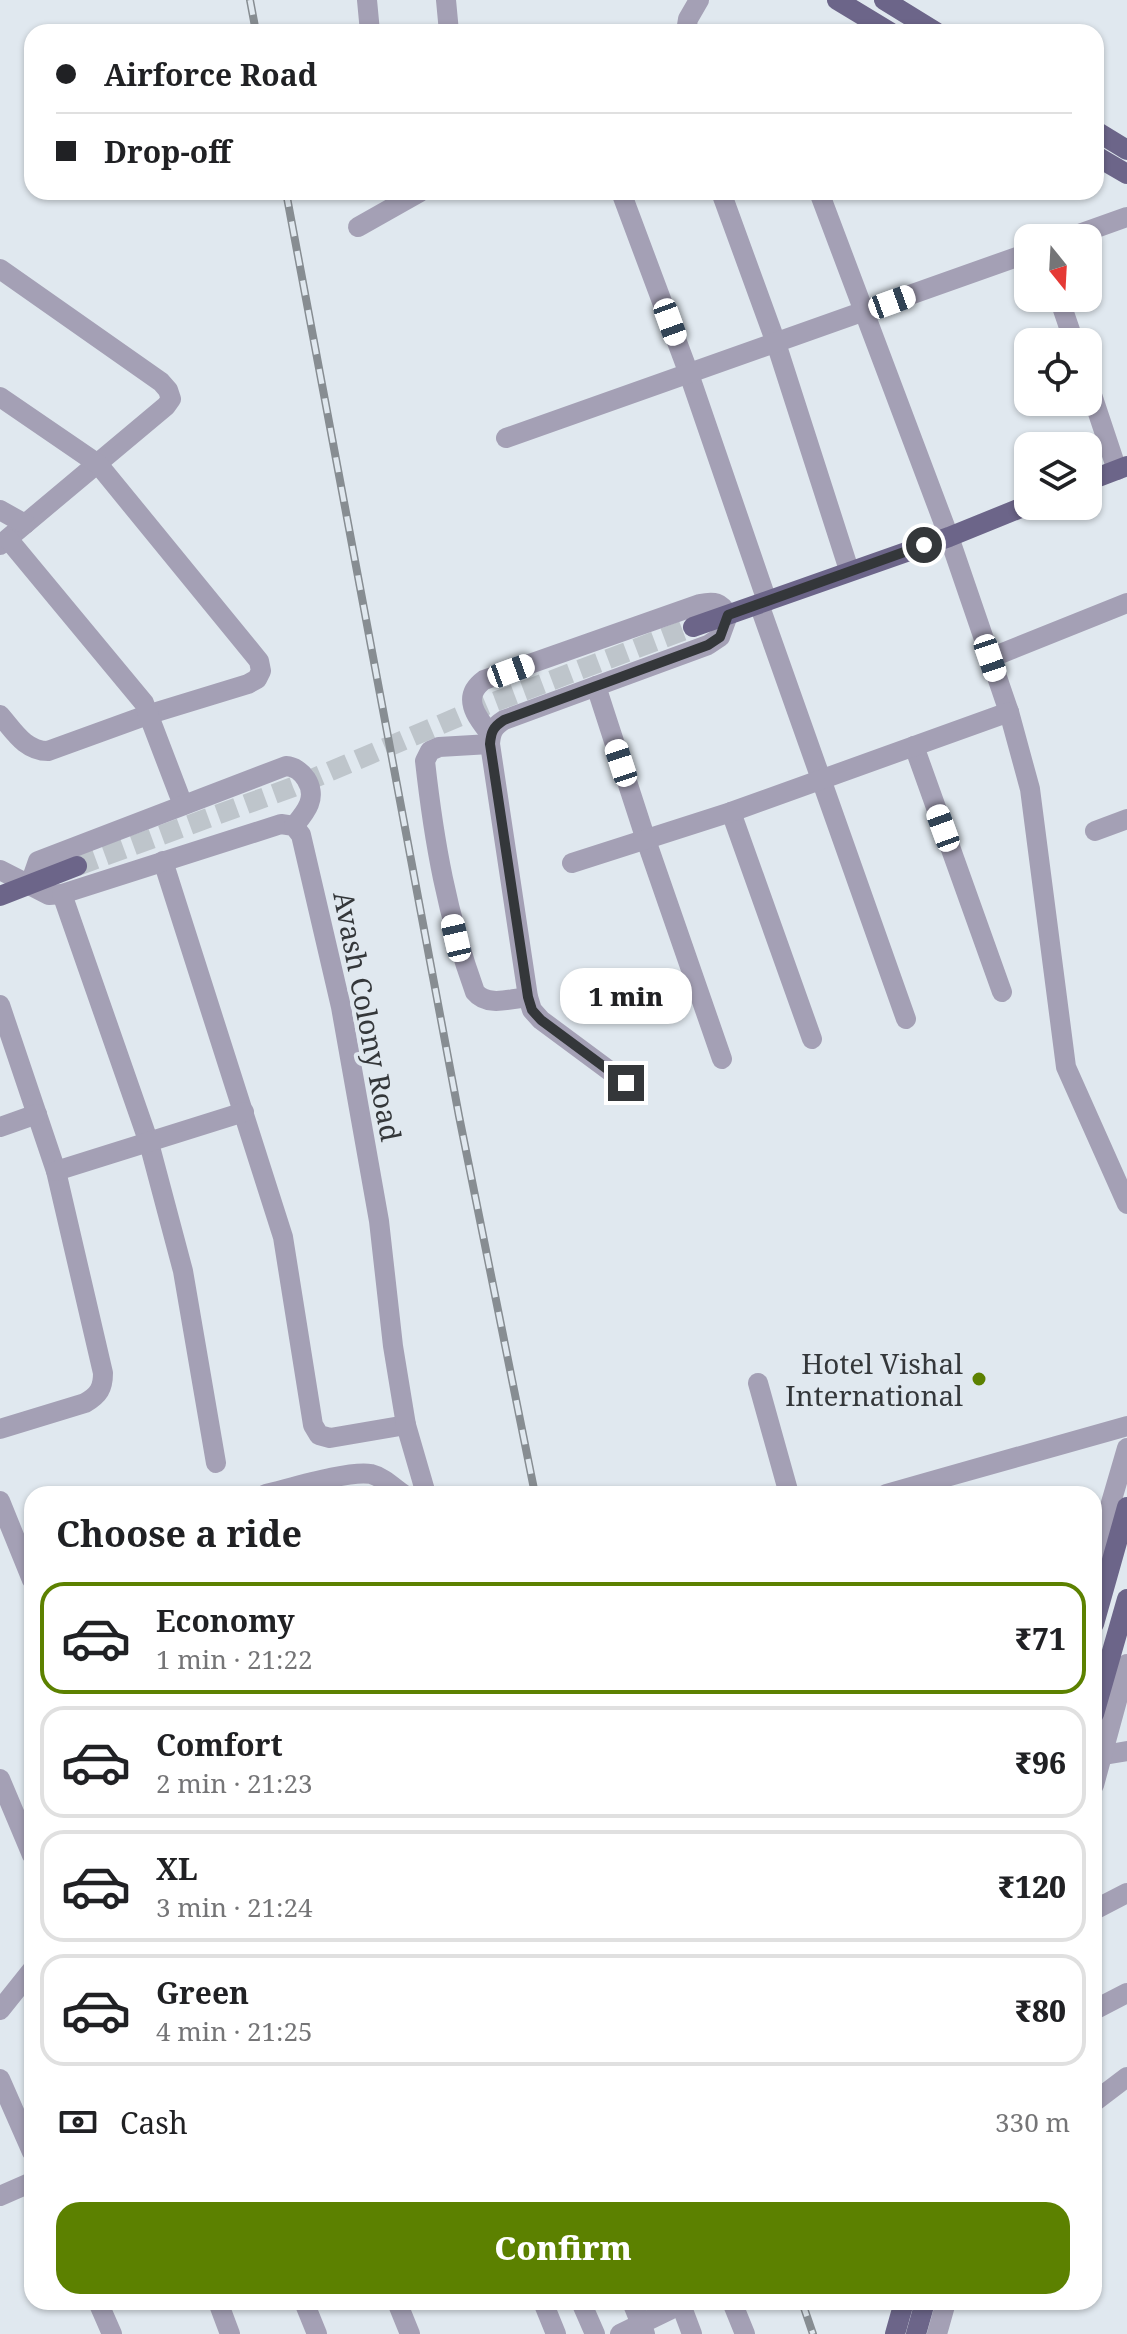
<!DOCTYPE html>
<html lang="en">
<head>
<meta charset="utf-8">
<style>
  :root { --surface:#fff; --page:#f2f2f2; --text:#202124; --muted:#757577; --line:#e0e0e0; --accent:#5c8100 }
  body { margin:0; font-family:"Noto Serif",serif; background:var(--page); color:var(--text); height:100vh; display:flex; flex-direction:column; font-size:30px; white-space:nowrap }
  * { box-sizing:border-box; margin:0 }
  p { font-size:26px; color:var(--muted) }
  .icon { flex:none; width:44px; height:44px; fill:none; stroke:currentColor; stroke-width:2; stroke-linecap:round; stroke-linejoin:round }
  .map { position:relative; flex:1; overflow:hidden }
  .side { position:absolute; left:24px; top:1486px; width:1078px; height:824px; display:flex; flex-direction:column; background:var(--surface); border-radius:24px; box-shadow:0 2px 6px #0004 }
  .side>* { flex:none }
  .banner { position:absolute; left:24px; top:24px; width:1080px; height:176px; border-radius:24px; box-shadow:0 2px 6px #0004; display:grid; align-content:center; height:176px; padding:0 32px; background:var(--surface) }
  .needle { width:52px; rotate:162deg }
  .buttons { position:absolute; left:1014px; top:224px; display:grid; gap:16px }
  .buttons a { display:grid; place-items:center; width:88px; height:88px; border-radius:16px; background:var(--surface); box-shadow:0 2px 6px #0004; font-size:40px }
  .end { position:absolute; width:36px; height:36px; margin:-18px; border:10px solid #34373a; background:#fff; box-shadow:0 0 0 4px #fff }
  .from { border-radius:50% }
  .bubble { position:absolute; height:56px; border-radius:24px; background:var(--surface); box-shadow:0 2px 6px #0004; font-size:26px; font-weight:800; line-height:56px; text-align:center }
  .car { position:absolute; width:24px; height:48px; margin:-24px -12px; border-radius:10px; box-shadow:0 0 6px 2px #0007; background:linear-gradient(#fff 24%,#345 0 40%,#fff 0 76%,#345 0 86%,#fff 0) }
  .banner b { display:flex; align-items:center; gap:28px; height:76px; font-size:30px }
  .banner b+b { border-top:2px solid var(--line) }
  .banner i { width:20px; height:20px; background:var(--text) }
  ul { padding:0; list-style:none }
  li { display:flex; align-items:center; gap:24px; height:112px; margin:0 16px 12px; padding:0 16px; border:4px solid var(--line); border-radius:24px }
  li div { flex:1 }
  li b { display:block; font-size:30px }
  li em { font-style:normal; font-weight:800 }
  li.selected { border-color:var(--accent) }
  li>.icon { width:72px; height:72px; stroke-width:1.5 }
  h2 { padding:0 32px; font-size:36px; line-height:96px }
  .pay { display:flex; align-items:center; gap:20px; height:88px; padding:0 32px; font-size:30px }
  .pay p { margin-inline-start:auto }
  .button { display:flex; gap:16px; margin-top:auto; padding:16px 32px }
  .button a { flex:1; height:92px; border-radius:24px; background:var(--accent); color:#fff; font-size:32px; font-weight:800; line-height:92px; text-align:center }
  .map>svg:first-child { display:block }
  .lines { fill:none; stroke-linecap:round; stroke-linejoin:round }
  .major-tunnel { stroke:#bec5cb; stroke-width:20; stroke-dasharray:20 10; stroke-linecap:butt }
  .minor { stroke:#a4a0b5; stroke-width:20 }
  .major { stroke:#6c6589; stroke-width:20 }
  .rail-casing { stroke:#878d92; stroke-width:8 }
  .rail { stroke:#e0e8ef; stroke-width:5; stroke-dasharray:15; stroke-linecap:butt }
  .route { stroke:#34373a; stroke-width:10 }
  .poi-dot { fill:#5c8100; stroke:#e0e8ef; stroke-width:3 }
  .labels { text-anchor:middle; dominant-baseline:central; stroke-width:8; stroke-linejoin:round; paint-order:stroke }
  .street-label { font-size:28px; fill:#34373a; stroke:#e0e8ef }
  .poi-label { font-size:28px; fill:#34373a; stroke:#e0e8ef; text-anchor:end }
</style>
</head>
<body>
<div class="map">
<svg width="1127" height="2334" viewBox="0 0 1127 2334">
  <rect width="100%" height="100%" fill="#e0e8ef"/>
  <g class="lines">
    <path class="major-tunnel" d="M77,866L293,787L489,704L693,627"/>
    <g class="minor">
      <path d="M367,0L370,32"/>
      <path d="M446,0L449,32"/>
      <path d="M686,32L688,19L699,0"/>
      <path d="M621,192L689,374L767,601"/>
      <path d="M721,192L776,343L849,570"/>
      <path d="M819,192L949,537L1009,712L1030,789L1066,1067L1127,1204"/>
      <path d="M358,227L420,192"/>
      <path d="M1068,238L1127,217"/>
      <path d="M0,269L161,382L168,390L171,399L166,406L0,545"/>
      <path d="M1059,298L1074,342"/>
      <path d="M1088,383L1117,470"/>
      <path d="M0,397L98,464L259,661L261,671L257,679L248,684L150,714L48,751C25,751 14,731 0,715"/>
      <path d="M506,438L1028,253"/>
      <path d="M0,510L25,524"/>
      <path d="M8,539L144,703L183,805"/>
      <path d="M759,604L906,1019"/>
      <path d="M990,658L1127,603"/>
      <path d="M596,686L646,840L722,1059"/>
      <path d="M490,734C476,716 461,697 484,680L700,604C714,601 721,602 728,615L720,637L708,645L504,720C493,727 491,732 490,744L528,997L532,1010L541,1020L626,1083"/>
      <path d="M490,744L439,747L430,751L425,761C434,842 447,915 475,992C487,1007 510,999 528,997"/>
      <path d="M914,746L1002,992"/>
      <path d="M731,812L812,1039"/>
      <path d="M1095,831L1127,819"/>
      <path d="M163,861L283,1237L313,1425L319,1435L330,1438L406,1425"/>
      <path d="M572,863L731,812L1009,712"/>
      <path d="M0,870L49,895L62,894L281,824L294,826L301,835L341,1007L379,1221L393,1346L406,1425L426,1494"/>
      <path d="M30,884L38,861L286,766C302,767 316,787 309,804C306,812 299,820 294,826"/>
      <path d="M62,894L149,1143L183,1271L216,1463"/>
      <path d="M0,1005L56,1171L103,1373C103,1388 99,1395 85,1403L0,1429"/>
      <path d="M0,1127L37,1114"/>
      <path d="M56,1171L244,1112"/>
      <path d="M758,1383L789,1494"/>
      <path d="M266,1494C291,1488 349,1470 371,1474C383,1477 393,1487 403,1494"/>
      <path d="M886,1494L1127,1426"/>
      <path d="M0,1501L32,1580"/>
      <path d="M1094,1561L1127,1448"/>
      <path d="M1104,1755L1127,1751"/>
      <path d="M0,1779L32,1855"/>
      <path d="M1094,1785L1127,1664"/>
      <path d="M1094,1910L1127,1893"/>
      <path d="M0,2010L32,1970"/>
      <path d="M1094,2010L1127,1993"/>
      <path d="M0,2079L32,2152"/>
      <path d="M1094,2102L1127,2077"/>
      <path d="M0,2196L32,2182"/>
      <path d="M98,2302L112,2334"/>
      <path d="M218,2302L230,2334"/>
      <path d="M304,2302L317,2334"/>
      <path d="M397,2302L410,2334"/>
      <path d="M543,2302L556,2334"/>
      <path d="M581,2302L595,2334"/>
      <path d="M632,2302L645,2334"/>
      <path d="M680,2302L692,2334"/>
      <path d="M732,2302L745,2334"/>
      <path d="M620,2334L686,2302"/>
      <path d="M937,2334L946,2302"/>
    </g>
    <g class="major">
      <path d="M837,0L890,32"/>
      <path d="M884,0L936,32"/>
      <path d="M1096,131L1127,150"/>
      <path d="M1096,156L1127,174"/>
      <path d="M1088,481L1127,466"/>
      <path d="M693,627L949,537L1028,505"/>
      <path d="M0,896L77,866"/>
      <path d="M1094,1624L1127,1507"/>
      <path d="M1094,1714L1127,1599"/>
      <path d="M895,2334L904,2302"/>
      <path d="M916,2334L925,2302"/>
    </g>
    <defs>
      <g id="rail">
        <path d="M250,0L256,32"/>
        <path d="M286,192L459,1116L535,1494"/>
        <path d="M802,2302L813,2334"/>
      </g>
    </defs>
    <use href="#rail" class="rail-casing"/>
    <use href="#rail" class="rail"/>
  </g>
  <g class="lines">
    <path class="route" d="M626,1083L541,1020L532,1010L528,997L490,744C491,732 493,727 504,720L708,645L720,637L728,615L924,545"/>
  </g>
  <circle class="poi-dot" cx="979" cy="1379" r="8"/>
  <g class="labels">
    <g class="street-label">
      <text transform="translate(368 1016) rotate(79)">Avash Colony Road</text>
    </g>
    <g class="poi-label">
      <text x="963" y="1363">Hotel Vishal<tspan x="963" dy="32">International</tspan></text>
    </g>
  </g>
</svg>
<div class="buttons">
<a><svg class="needle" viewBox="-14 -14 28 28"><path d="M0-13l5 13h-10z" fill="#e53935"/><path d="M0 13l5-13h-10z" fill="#757577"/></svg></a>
<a><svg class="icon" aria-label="locate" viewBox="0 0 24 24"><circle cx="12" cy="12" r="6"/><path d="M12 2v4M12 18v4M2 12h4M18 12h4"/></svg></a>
<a><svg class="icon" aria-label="layers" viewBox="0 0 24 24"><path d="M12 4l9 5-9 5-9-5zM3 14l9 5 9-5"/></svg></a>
</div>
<i class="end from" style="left:924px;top:545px"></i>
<i class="end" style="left:626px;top:1083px"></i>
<div class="bubble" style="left:560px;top:968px;width:132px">1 min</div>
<i class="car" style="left:892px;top:302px;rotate:70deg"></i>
<i class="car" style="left:670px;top:322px;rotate:160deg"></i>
<i class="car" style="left:990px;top:658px;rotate:161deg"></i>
<i class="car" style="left:511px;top:671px;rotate:70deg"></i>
<i class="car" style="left:621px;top:763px;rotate:342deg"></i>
<i class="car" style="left:943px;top:828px;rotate:340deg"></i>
<i class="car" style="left:456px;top:938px;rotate:347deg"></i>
<div class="banner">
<b><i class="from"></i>Airforce Road</b>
<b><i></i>Drop-off</b>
</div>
<section class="side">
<h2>Choose a ride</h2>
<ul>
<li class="selected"><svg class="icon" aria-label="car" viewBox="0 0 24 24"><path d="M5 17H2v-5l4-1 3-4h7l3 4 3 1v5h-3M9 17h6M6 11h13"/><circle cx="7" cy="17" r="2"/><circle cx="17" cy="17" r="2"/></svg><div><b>Economy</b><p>1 min · 21:22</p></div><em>₹71</em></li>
<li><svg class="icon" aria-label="car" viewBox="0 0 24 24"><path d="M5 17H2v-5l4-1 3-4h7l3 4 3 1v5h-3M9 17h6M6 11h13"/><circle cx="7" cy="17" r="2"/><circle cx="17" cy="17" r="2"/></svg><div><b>Comfort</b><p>2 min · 21:23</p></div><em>₹96</em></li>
<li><svg class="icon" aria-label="car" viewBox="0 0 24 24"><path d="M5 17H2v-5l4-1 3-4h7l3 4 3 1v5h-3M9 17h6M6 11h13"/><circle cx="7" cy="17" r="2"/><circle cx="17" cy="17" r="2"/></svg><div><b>XL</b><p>3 min · 21:24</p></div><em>₹120</em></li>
<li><svg class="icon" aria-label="car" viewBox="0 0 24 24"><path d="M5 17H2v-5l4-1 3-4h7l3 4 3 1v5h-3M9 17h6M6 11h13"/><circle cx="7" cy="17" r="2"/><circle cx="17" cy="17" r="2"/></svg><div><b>Green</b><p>4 min · 21:25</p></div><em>₹80</em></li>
</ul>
<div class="pay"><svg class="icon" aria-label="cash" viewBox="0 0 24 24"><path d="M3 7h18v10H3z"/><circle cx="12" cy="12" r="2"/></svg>Cash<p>330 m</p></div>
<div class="button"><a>Confirm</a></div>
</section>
</div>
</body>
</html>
